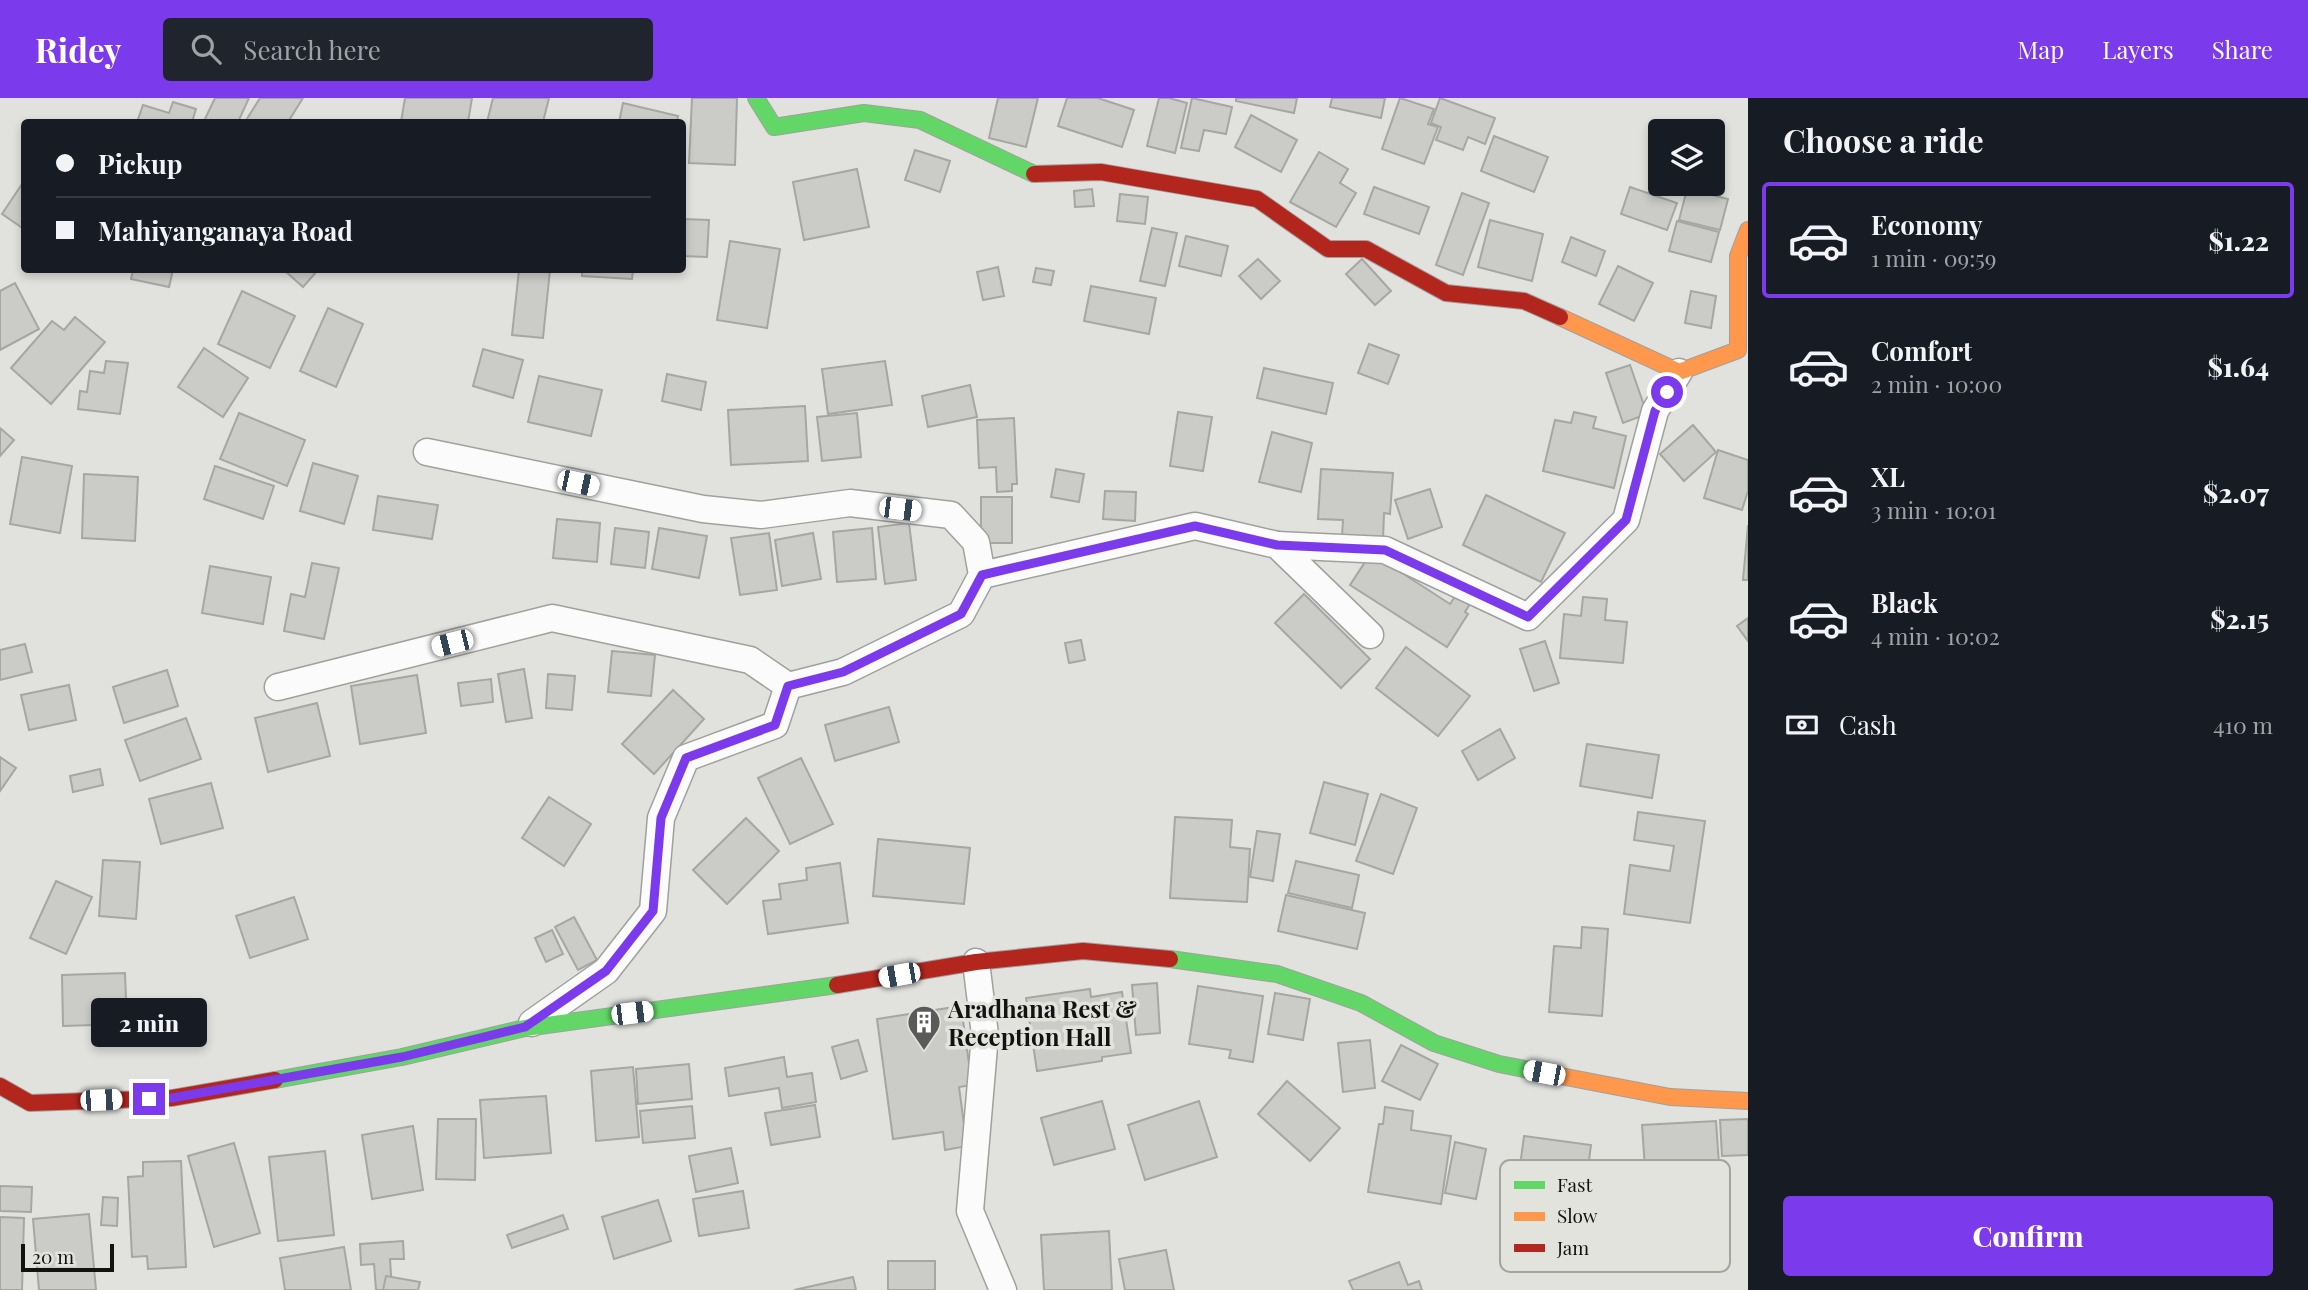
<!DOCTYPE html>
<html lang="en">
<head>
<meta charset="utf-8">
<style>
  :root { --surface:#171b24; --page:#20242c; --text:#f1f3f6; --muted:#9ea1a6; --line:#363941; --accent:#7c3aed }
  body { margin:0; font-family:"Playfair Display",serif; background:var(--page); color:var(--text); height:100vh; display:flex; flex-direction:column; font-size:26px; white-space:nowrap }
  * { box-sizing:border-box; margin:0 }
  p { font-size:23px; color:var(--muted) }
  .icon { flex:none; width:38px; height:38px; fill:none; stroke:currentColor; stroke-width:2; stroke-linecap:round; stroke-linejoin:round }
  .map { position:relative; flex:1; overflow:hidden }
  .side { display:flex; flex-direction:column; background:var(--surface); width:560px }
  .side>* { flex:none }
  .guide { position:absolute; left:21px; top:21px; width:665px; height:154px; border-radius:7px; box-shadow:0 4px 10px #0003; display:grid; align-content:center; height:154px; padding:0 35px; background:var(--surface) }
  .fabs { position:absolute; left:1648px; top:21px; display:grid; gap:14px }
  .fabs a { display:grid; place-items:center; width:77px; height:77px; border-radius:7px; background:var(--surface); box-shadow:0 4px 10px #0003; font-size:35px }
  .scale { position:absolute; left:21px; bottom:18px; width:93px; box-sizing:border-box; padding-left:7px; border:4px solid #121311; border-top:0; font-size:19px; line-height:24px; white-space:nowrap; color:#121311; -webkit-text-stroke:5px #e2e3dd; paint-order:stroke }
  .end { position:absolute; width:32px; height:32px; margin:-16px; border:9px solid #7c3aed; background:#fff; box-shadow:0 0 0 4px #fff }
  .from { border-radius:50% }
  .bubble { position:absolute; height:49px; border-radius:7px; background:var(--surface); box-shadow:0 4px 10px #0003; font-size:23px; font-weight:800; line-height:49px; text-align:center }
  .car { position:absolute; width:21px; height:42px; margin:-21px -10px; border-radius:9px; box-shadow:0 0 5px 2px #0007; background:linear-gradient(#fff 24%,#345 0 40%,#fff 0 76%,#345 0 86%,#fff 0) }
  .guide b { display:flex; align-items:center; gap:24px; height:66px; font-size:26px }
  .guide b+b { border-top:2px solid var(--line) }
  .guide i { width:18px; height:18px; background:var(--text) }
  ul { padding:0; list-style:none }
  li { display:flex; align-items:center; gap:21px; height:116px; margin:0 14px 10px; padding:0 21px; border:4px solid transparent; border-radius:7px }
  li div { flex:1 }
  li b { display:block; font-size:26px }
  li em { font-style:normal; font-weight:800 }
  li.selected { border-color:var(--accent) }
  li>.icon { width:63px; height:63px; stroke-width:1.5 }
  h2 { padding:0 35px; font-size:32px; line-height:84px }
  .pay { display:flex; align-items:center; gap:18px; height:77px; padding:0 35px; font-size:26px }
  .pay p { margin-inline-start:auto }
  .action { display:flex; gap:14px; margin-top:auto; padding:14px 35px }
  .action a { flex:1; height:80px; border-radius:7px; background:var(--accent); color:#fff; font-size:28px; font-weight:800; line-height:80px; text-align:center }
  header { display:flex; align-items:center; gap:42px; box-sizing:border-box; height:98px; padding:0 35px; background:var(--accent); color:#fff }
  header strong { font-size:33px }
  nav { display:flex; gap:38px; margin-inline-start:auto; font-size:24px }
  .search { width:490px; height:63px; background:var(--page); display:flex; align-items:center; gap:18px; box-sizing:border-box; padding:0 24px; border-radius:7px; color:var(--muted); font-size:26px }
  main { display:flex; flex:1; min-height:0 }
  .map>svg:first-child { display:block }
  .building { fill:#cbcbc8; stroke:#a6a6a3; stroke-width:2 }
  .lines { fill:none; stroke-linecap:round; stroke-linejoin:round }
  .street-casing { stroke:#a0a19e; stroke-width:29 }
  .fast-casing { stroke:#a0a19e; stroke-width:18 }
  .slow-casing { stroke:#a0a19e; stroke-width:18 }
  .jam-casing { stroke:#a0a19e; stroke-width:18 }
  .street { stroke:#fafbfa; stroke-width:26 }
  .fast { stroke:#63d668; stroke-width:16 }
  .slow { stroke:#ff974d; stroke-width:16 }
  .jam { stroke:#b3261e; stroke-width:16 }
  .route { stroke:#7c3aed; stroke-width:9 }
  .labels { text-anchor:middle; dominant-baseline:central; stroke-width:7; stroke-linejoin:round; paint-order:stroke }
  .poi-label { font-size:24px; font-weight:bold; fill:#121311; stroke:#e2e3dd; text-anchor:start }
  .key { fill:#e2e3dd; stroke:#a4a5a0; stroke-width:2 }
  .key-label { font-size:19px; fill:#121311 }
</style>
</head>
<body>
<header>
<strong>Ridey</strong>
<div class="search"><svg class="icon" aria-label="search" viewBox="0 0 24 24"><circle cx="10" cy="10" r="6"/><path d="M15 15l6 6"/></svg>Search here</div>
<nav><a>Map</a><a>Layers</a><a>Share</a></nav>
</header>
<main>
<div class="map">
<svg width="1748" height="1192" viewBox="0 0 1748 1192">
  <rect width="100%" height="100%" fill="#e1e2de"/>
  <g class="building">
    <path d="M215,0H249L238,24H209L204,23Z"/>
    <path d="M260,0H303L288,24H245Z"/>
    <path d="M405,0H472L468,24H401Z"/>
    <path d="M493,0H549L543,24H487Z"/>
    <path d="M692,0H737L735,67L689,65Z"/>
    <path d="M998,0H1038L1026,49L989,40Z"/>
    <path d="M1067,0H1098L1134,12L1122,49L1058,28Z"/>
    <path d="M1159,0H1169L1187,5L1175,55L1147,48Z"/>
    <path d="M1192,0L1232,9L1226,36L1204,32L1199,53L1181,50Z"/>
    <path d="M1236,0H1297L1294,15L1236,3Z"/>
    <path d="M1332,0H1385L1381,20L1330,9Z"/>
    <path d="M1400,0L1434,11L1428,26L1438,29L1424,66L1382,51Z"/>
    <path d="M1440,0L1495,20L1485,46L1468,39L1463,52L1436,42L1441,29L1431,25Z"/>
    <path d="M173,4L196,11L192,24H137L143,7L169,15Z"/>
    <path d="M623,5L678,18L677,24H619Z"/>
    <path d="M1251,17L1297,42L1281,74L1235,49Z"/>
    <path d="M1494,38L1548,59L1534,94L1481,73Z"/>
    <path d="M915,52L950,63L940,94L905,82Z"/>
    <path d="M1319,54L1348,71L1340,85L1356,95L1336,129L1290,104Z"/>
    <path d="M857,71L869,129L804,142L793,84Z"/>
    <path d="M24,83V131L2,116Z"/>
    <path d="M1374,89L1429,109L1419,136L1364,116Z"/>
    <path d="M1630,89L1677,105L1667,132L1621,116Z"/>
    <path d="M1092,91L1094,108L1075,109L1074,93Z"/>
    <path d="M1687,91L1728,101L1720,132L1679,122Z"/>
    <path d="M1462,95L1489,105L1463,177L1436,167Z"/>
    <path d="M1120,96L1148,99L1145,126L1117,123Z"/>
    <path d="M682,121L709,122L707,159L682,158Z"/>
    <path d="M1490,122L1543,136L1532,183L1478,169Z"/>
    <path d="M1677,123L1719,134L1711,164L1669,153Z"/>
    <path d="M1152,130L1177,135L1165,188L1140,183Z"/>
    <path d="M1186,138L1228,148L1221,178L1179,168Z"/>
    <path d="M1571,139L1605,153L1596,178L1562,164Z"/>
    <path d="M730,143L780,151L767,230L717,222Z"/>
    <path d="M1258,161L1280,183L1261,201L1239,178Z"/>
    <path d="M1362,161L1391,193L1375,207L1346,176Z"/>
    <path d="M1618,168L1653,185L1634,223L1599,206Z"/>
    <path d="M998,169L1004,198L983,202L977,174Z"/>
    <path d="M1036,170L1054,173L1051,187L1033,184Z"/>
    <path d="M133,172H173L169,189L131,181Z"/>
    <path d="M284,172H318L303,189Z"/>
    <path d="M519,172H550L543,240L512,237Z"/>
    <path d="M582,172H633L632,181L582,178Z"/>
    <path d="M15,185L39,231L0,252V193Z"/>
    <path d="M1091,188L1156,200L1149,236L1084,223Z"/>
    <path d="M242,193L295,218L270,270L218,246Z"/>
    <path d="M1691,193L1716,198L1711,230L1685,225Z"/>
    <path d="M328,210L363,226L336,289L300,273Z"/>
    <path d="M75,219L105,244L51,306L11,270L52,223L64,232Z"/>
    <path d="M1369,246L1399,257L1388,286L1358,275Z"/>
    <path d="M204,250L248,280L223,319L178,289Z"/>
    <path d="M483,251L523,262L513,300L473,288Z"/>
    <path d="M106,263L128,265L120,316L78,311L80,293L87,294L90,273L104,275Z"/>
    <path d="M885,263L892,307L828,316L822,271Z"/>
    <path d="M1630,267L1647,316L1623,325L1606,275Z"/>
    <path d="M1264,270L1333,285L1326,316L1257,300Z"/>
    <path d="M667,276L706,284L701,312L662,303Z"/>
    <path d="M539,278L602,292L591,338L528,324Z"/>
    <path d="M970,287L977,319L928,329L922,298Z"/>
    <path d="M805,308L808,363L731,367L728,312Z"/>
    <path d="M1178,314L1212,319L1203,373L1170,368Z"/>
    <path d="M1574,314L1596,319L1593,330L1626,338L1614,390L1543,373L1555,322L1571,325Z"/>
    <path d="M239,315L305,342L287,388L220,361Z"/>
    <path d="M857,315L861,359L822,363L817,319Z"/>
    <path d="M1014,320L1017,386H1012V393L997,394L996,369L979,370L977,322Z"/>
    <path d="M1693,327L1716,354L1684,383L1660,356Z"/>
    <path d="M0,330L14,342L0,358Z"/>
    <path d="M1272,334L1312,345L1301,394L1259,384Z"/>
    <path d="M1718,352L1748,362V393L1742,412L1704,400Z"/>
    <path d="M22,359L72,368L60,435L10,426Z"/>
    <path d="M313,365L358,378L344,426L300,413Z"/>
    <path d="M215,368L274,388L263,421L204,401Z"/>
    <path d="M1056,371L1084,376L1079,404L1051,399Z"/>
    <path d="M1321,371L1393,375L1390,416L1384,415L1383,442L1342,439L1343,422L1318,421Z"/>
    <path d="M84,376L138,379L135,443L82,440Z"/>
    <path d="M1430,391L1442,429L1408,441L1395,402Z"/>
    <path d="M1105,393L1136,394L1135,423L1103,421Z"/>
    <path d="M1486,397L1565,435L1541,484L1463,447Z"/>
    <path d="M378,398L438,407L432,441L373,432Z"/>
    <rect x="981" y="399" width="31" height="46"/>
    <path d="M557,421L600,425L597,464L553,460Z"/>
    <path d="M909,425L916,482L885,486L878,429Z"/>
    <path d="M1748,427V482H1743Z"/>
    <path d="M615,430L649,434L645,470L611,466Z"/>
    <path d="M659,430L707,438L699,480L652,471Z"/>
    <path d="M872,430L876,481L837,484L833,434Z"/>
    <path d="M769,435L777,492L740,497L731,440Z"/>
    <path d="M813,435L821,481L782,488L775,442Z"/>
    <path d="M1371,455L1450,506L1456,497L1470,506L1465,514L1468,516L1447,549L1350,487Z"/>
    <path d="M312,465L339,470L324,541L284,533L291,496L305,499Z"/>
    <path d="M210,468L271,479L263,526L202,515Z"/>
    <path d="M1304,496L1370,561L1341,590L1275,525Z"/>
    <path d="M1583,499L1607,501L1605,522L1627,524L1623,565L1560,560L1564,516L1581,518Z"/>
    <path d="M1748,520V543L1737,528Z"/>
    <path d="M1081,542L1085,562L1069,565L1065,545Z"/>
    <path d="M1545,543L1559,585L1534,593L1520,551Z"/>
    <path d="M25,546L32,574L0,582V552Z"/>
    <path d="M1406,549L1470,598L1438,638L1376,590Z"/>
    <path d="M612,553L655,557L651,598L608,594Z"/>
    <path d="M524,571L532,620L506,624L498,576Z"/>
    <path d="M167,572L178,608L124,625L113,589Z"/>
    <path d="M548,576L575,578L572,612L546,610Z"/>
    <path d="M417,577L426,635L360,646L351,588Z"/>
    <path d="M491,581L493,604L461,608L458,585Z"/>
    <path d="M69,587L76,622L29,632L21,597Z"/>
    <path d="M673,592L704,621L654,676L622,646Z"/>
    <path d="M317,605L330,658L268,674L255,620Z"/>
    <path d="M889,609L899,644L835,663L825,627Z"/>
    <path d="M186,620L201,661L140,683L125,642Z"/>
    <path d="M1500,631L1515,660L1478,682L1462,653Z"/>
    <path d="M1587,646L1659,657L1652,700L1580,688Z"/>
    <path d="M0,659L16,670L0,693Z"/>
    <path d="M801,660L833,726L790,746L758,680Z"/>
    <path d="M100,671L103,687L73,694L70,678Z"/>
    <path d="M1324,684L1368,696L1355,747L1310,735Z"/>
    <path d="M211,685L223,730L161,746L149,701Z"/>
    <path d="M1381,696L1417,710L1393,776L1356,763Z"/>
    <path d="M549,699L591,726L564,768L522,740Z"/>
    <path d="M1638,714L1705,723L1690,825L1624,816L1630,767L1670,773L1674,748L1634,742Z"/>
    <path d="M1175,719L1232,722L1230,749L1250,751L1247,804L1170,800Z"/>
    <path d="M746,720L779,753L727,806L693,772Z"/>
    <path d="M1257,733L1280,736L1273,783L1250,779Z"/>
    <path d="M878,741L970,750L964,806L873,798Z"/>
    <path d="M103,762L140,764L136,821L99,818Z"/>
    <path d="M1296,763L1359,777L1352,810L1288,795Z"/>
    <path d="M840,765L848,825L768,836L763,803L781,801L779,786L807,782L806,770Z"/>
    <path d="M56,783L92,799L66,856L30,840Z"/>
    <path d="M1286,797L1365,815L1357,851L1278,833Z"/>
    <path d="M294,799L308,841L250,860L236,818Z"/>
    <path d="M574,819L597,862L578,872L555,829Z"/>
    <path d="M1582,829L1608,831L1602,918L1549,914L1554,848L1581,850Z"/>
    <path d="M552,832L563,856L546,864L535,840Z"/>
    <path d="M125,875L127,926L63,928L62,877Z"/>
    <path d="M1157,885L1160,935L1136,937L1132,887Z"/>
    <path d="M1198,888L1263,898L1253,964L1229,960L1231,952L1189,946Z"/>
    <path d="M1090,891L1091,899L1122,894L1131,955L1102,959V963L1037,973L1026,900Z"/>
    <path d="M1275,895L1310,901L1303,942L1268,936Z"/>
    <path d="M961,908L972,987L959,989L967,1048L945,1052L943,1034L893,1041L877,921Z"/>
    <path d="M858,942L867,973L841,981L832,949Z"/>
    <path d="M1370,942L1375,990L1343,994L1338,945Z"/>
    <path d="M1401,947L1438,966L1420,1002L1382,983Z"/>
    <path d="M784,959L787,979L812,975L816,1004L782,1010L779,990L729,998L725,970Z"/>
    <path d="M689,966L692,1001L638,1006L636,971Z"/>
    <path d="M633,969L639,1039L596,1043L591,973Z"/>
    <path d="M1287,983L1340,1030L1310,1063L1258,1016Z"/>
    <path d="M546,998L551,1055L484,1060L480,1002Z"/>
    <path d="M1102,1003L1115,1051L1054,1067L1041,1020Z"/>
    <path d="M1199,1003L1217,1059L1145,1082L1128,1027Z"/>
    <path d="M815,1007L820,1039L771,1047L765,1015Z"/>
    <path d="M692,1008L695,1040L643,1045L640,1013Z"/>
    <path d="M1385,1009L1413,1013L1411,1032L1451,1038L1441,1106L1368,1094L1379,1026H1383Z"/>
    <path d="M438,1021H476L475,1082L436,1081Z"/>
    <path d="M1748,1021V1057L1722,1058L1720,1022Z"/>
    <path d="M1716,1023L1720,1081L1646,1085L1642,1027Z"/>
    <path d="M413,1028L423,1092L372,1101L362,1037Z"/>
    <path d="M1524,1038L1591,1047L1580,1131L1513,1121Z"/>
    <path d="M1455,1044L1486,1051L1476,1101L1445,1095Z"/>
    <path d="M234,1045L260,1135L214,1149L188,1058Z"/>
    <path d="M731,1050L738,1085L696,1094L689,1058Z"/>
    <path d="M325,1053L334,1137L278,1143L269,1059Z"/>
    <path d="M181,1063L186,1169L148,1171L147,1158L132,1159L128,1079L143,1078V1064Z"/>
    <path d="M0,1088L32,1089L31,1114L0,1113Z"/>
    <path d="M743,1093L749,1130L699,1138L693,1101Z"/>
    <path d="M103,1099L118,1100L117,1128L101,1127Z"/>
    <path d="M658,1102L671,1143L614,1161L602,1119Z"/>
    <path d="M89,1116L96,1192H39L33,1121Z"/>
    <path d="M563,1117L568,1131L512,1150L507,1137Z"/>
    <path d="M0,1119L24,1120L22,1192H0Z"/>
    <path d="M1109,1133L1112,1192H1044L1041,1137Z"/>
    <path d="M403,1143L404,1161H390L392,1192H376L374,1166L361,1167L360,1146Z"/>
    <path d="M344,1149L351,1192H285L280,1160Z"/>
    <path d="M1166,1152L1174,1192H1125L1119,1161Z"/>
    <rect x="888" y="1163" width="47" height="29"/>
    <path d="M1399,1164L1408,1187L1419,1183L1422,1192H1353L1349,1183Z"/>
    <path d="M386,1178L420,1184L418,1192H383Z"/>
    <path d="M853,1179L856,1192H794Z"/>
  </g>
  <g class="lines">
    <defs>
      <g id="street">
        <path d="M427,354L703,411L761,417L850,405L951,417L976,444L982,477L961,516L843,574L788,588"/>
        <path d="M1277,447L1385,452L1528,519L1626,422L1655,313L1679,274"/>
        <path d="M982,477L1195,428L1277,447L1370,537"/>
        <path d="M278,589L552,520L750,562L788,588L775,627L686,660L661,720L653,813L606,873L532,925"/>
        <path d="M976,864L985,937L970,1113L1003,1192"/>
      </g>
      <g id="fast">
        <path d="M756,0L774,29L864,15L920,22L1034,76"/>
        <path d="M1170,861L1277,876L1361,905L1434,945L1499,966L1545,975"/>
        <path d="M275,982L402,959L525,930L837,887"/>
      </g>
      <g id="slow">
        <path d="M1560,219L1679,274L1738,252V158L1748,132"/>
        <path d="M1545,975L1670,999L1748,1003"/>
      </g>
      <g id="jam">
        <path d="M1034,76L1101,74L1257,101L1328,151H1366L1446,195L1524,203L1560,219"/>
        <path d="M837,887L976,864L1083,853L1170,861"/>
        <path d="M0,988L30,1005L172,1000L275,982"/>
      </g>
    </defs>
    <use href="#street" class="street-casing"/>
    <use href="#fast" class="fast-casing"/>
    <use href="#slow" class="slow-casing"/>
    <use href="#jam" class="jam-casing"/>
    <use href="#street" class="street"/>
    <use href="#fast" class="fast"/>
    <use href="#slow" class="slow"/>
    <use href="#jam" class="jam"/>
  </g>
  <g class="lines">
    <path class="route" d="M149,1001L172,1000L402,959L525,929L606,873L653,813L661,720L686,660L775,627L788,588L843,574L961,516L982,477L1195,428L1277,447L1385,452L1528,519L1626,422L1655,313L1667,294"/>
  </g>
  <defs>
    <symbol id="building-pin" viewBox="-11 -11 22 30"><path d="M0 17L-7.5 6A9.5 9.5 0 1 1 7.5 6Z" fill="#5a5b59" stroke="#e2e3dd"/><path d="M-4-6H4V6H1V3H-1V6H-4ZM-2.5-4.3h1.7v1.8h-1.7ZM.8-4.3h1.7v1.8H.8ZM-2.5-1h1.7V.8h-1.7ZM.8-1h1.7V.8H.8Z" fill="#fff"/></symbol>
  </defs>
  <g fill-rule="evenodd">
    <use href="#building-pin" x="905" y="905" width="38" height="52"/>
  </g>
  <g class="labels">
    <g class="poi-label">
      <text x="948" y="910">Aradhana Rest &amp;<tspan x="948" dy="28">Reception Hall</tspan></text>
    </g>
  </g>
  <rect x="1500" y="1062" width="230" height="112" rx="10" class="key"/>
  <rect x="1514" y="1083" width="31" height="8" fill="#63d668"/>
  <rect x="1514" y="1114" width="31" height="9" fill="#ff974d"/>
  <rect x="1514" y="1146" width="31" height="8" fill="#b3261e"/>
  <g class="key-label">
    <text x="1557" y="1094">Fast</text>
    <text x="1557" y="1125">Slow</text>
    <text x="1557" y="1157">Jam</text>
  </g>
</svg>
<div class="fabs">
<a><svg class="icon" aria-label="layers" viewBox="0 0 24 24"><path d="M12 4l9 5-9 5-9-5zM3 14l9 5 9-5"/></svg></a>
</div>
<div class="scale">20 m</div>
<i class="end from" style="left:1667px;top:294px"></i>
<i class="end" style="left:149px;top:1001px"></i>
<div class="bubble" style="left:91px;top:900px;width:116px">2 min</div>
<i class="car" style="left:578px;top:385px;rotate:102deg"></i>
<i class="car" style="left:900px;top:411px;rotate:97deg"></i>
<i class="car" style="left:452px;top:545px;rotate:256deg"></i>
<i class="car" style="left:899px;top:877px;rotate:260deg"></i>
<i class="car" style="left:632px;top:915px;rotate:83deg"></i>
<i class="car" style="left:1544px;top:975px;rotate:281deg"></i>
<i class="car" style="left:101px;top:1002px;rotate:88deg"></i>
<div class="guide">
<b><i class="from"></i>Pickup</b>
<b><i></i>Mahiyanganaya Road</b>
</div>
</div>
<section class="side">
<h2>Choose a ride</h2>
<ul>
<li class="selected"><svg class="icon" aria-label="car" viewBox="0 0 24 24"><path d="M5 17H2v-5l4-1 3-4h7l3 4 3 1v5h-3M9 17h6M6 11h13"/><circle cx="7" cy="17" r="2"/><circle cx="17" cy="17" r="2"/></svg><div><b>Economy</b><p>1 min · 09:59</p></div><em>$1.22</em></li>
<li><svg class="icon" aria-label="car" viewBox="0 0 24 24"><path d="M5 17H2v-5l4-1 3-4h7l3 4 3 1v5h-3M9 17h6M6 11h13"/><circle cx="7" cy="17" r="2"/><circle cx="17" cy="17" r="2"/></svg><div><b>Comfort</b><p>2 min · 10:00</p></div><em>$1.64</em></li>
<li><svg class="icon" aria-label="car" viewBox="0 0 24 24"><path d="M5 17H2v-5l4-1 3-4h7l3 4 3 1v5h-3M9 17h6M6 11h13"/><circle cx="7" cy="17" r="2"/><circle cx="17" cy="17" r="2"/></svg><div><b>XL</b><p>3 min · 10:01</p></div><em>$2.07</em></li>
<li><svg class="icon" aria-label="car" viewBox="0 0 24 24"><path d="M5 17H2v-5l4-1 3-4h7l3 4 3 1v5h-3M9 17h6M6 11h13"/><circle cx="7" cy="17" r="2"/><circle cx="17" cy="17" r="2"/></svg><div><b>Black</b><p>4 min · 10:02</p></div><em>$2.15</em></li>
</ul>
<div class="pay"><svg class="icon" aria-label="cash" viewBox="0 0 24 24"><path d="M3 7h18v10H3z"/><circle cx="12" cy="12" r="2"/></svg>Cash<p>410 m</p></div>
<div class="action"><a>Confirm</a></div>
</section>
</main>
</body>
</html>
